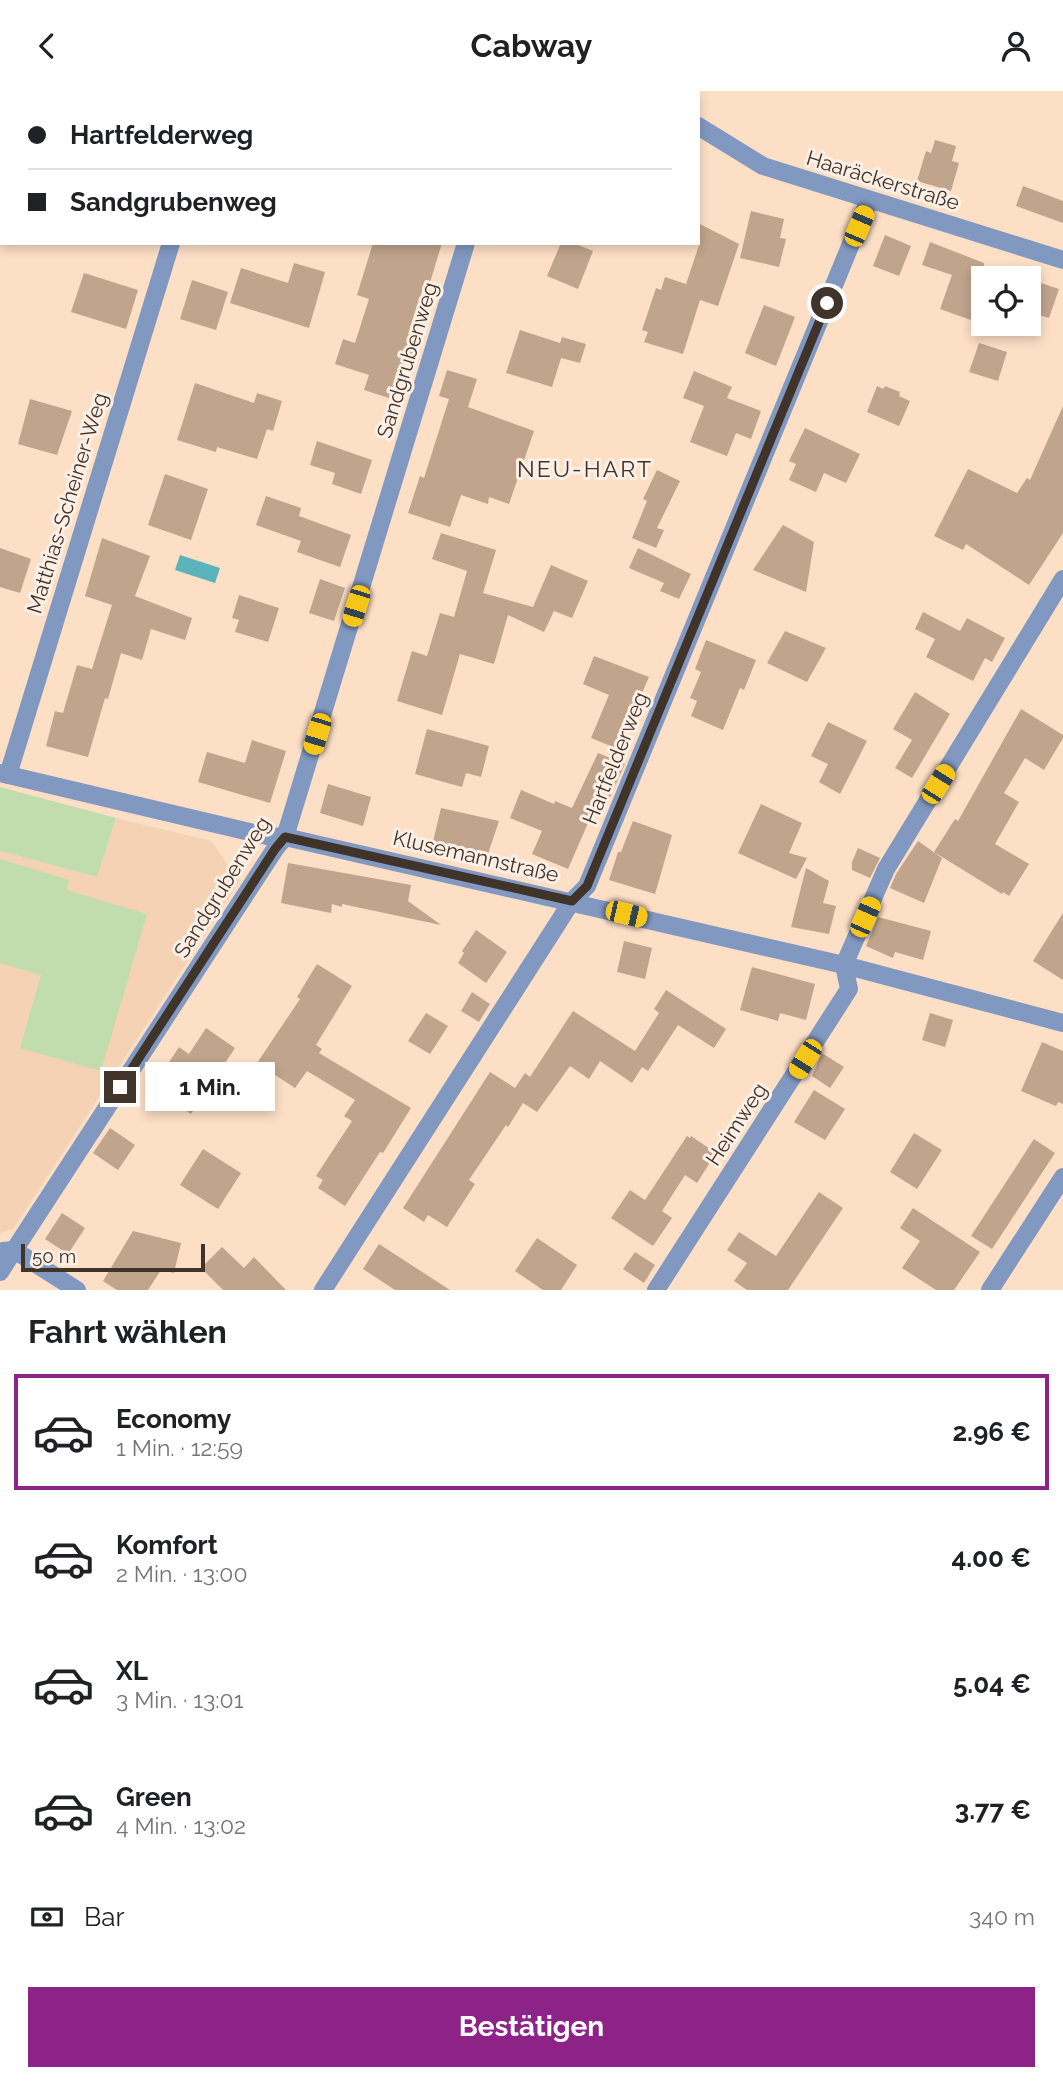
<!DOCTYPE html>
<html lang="de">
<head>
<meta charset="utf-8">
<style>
  :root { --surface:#fff; --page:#f6f6f6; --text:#202124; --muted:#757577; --line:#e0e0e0; --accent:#8e2387 }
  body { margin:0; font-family:Raleway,sans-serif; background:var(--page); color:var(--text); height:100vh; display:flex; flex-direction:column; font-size:26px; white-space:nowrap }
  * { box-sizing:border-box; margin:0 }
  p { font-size:23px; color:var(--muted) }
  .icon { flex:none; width:38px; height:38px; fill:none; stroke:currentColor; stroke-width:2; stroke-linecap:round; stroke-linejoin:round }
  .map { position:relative; height:1199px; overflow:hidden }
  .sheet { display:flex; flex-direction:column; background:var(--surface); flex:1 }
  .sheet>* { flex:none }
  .banner { position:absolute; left:0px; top:0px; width:700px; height:154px; box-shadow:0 4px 10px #0003; display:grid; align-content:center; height:154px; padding:0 28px; background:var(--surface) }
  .buttons { position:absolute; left:971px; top:175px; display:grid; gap:14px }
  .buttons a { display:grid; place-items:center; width:70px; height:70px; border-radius:0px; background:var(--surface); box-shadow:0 4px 10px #0003; font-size:35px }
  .scale { position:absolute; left:21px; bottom:18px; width:184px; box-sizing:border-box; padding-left:7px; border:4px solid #3f332a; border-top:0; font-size:19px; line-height:24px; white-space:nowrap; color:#3f332a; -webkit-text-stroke:5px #fcf0e6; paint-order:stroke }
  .end { position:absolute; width:32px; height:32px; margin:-16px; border:9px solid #3f332a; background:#fff; box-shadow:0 0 0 4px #fff }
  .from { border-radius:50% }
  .bubble { position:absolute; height:49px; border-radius:0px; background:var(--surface); box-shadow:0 4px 10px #0003; font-size:23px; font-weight:700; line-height:49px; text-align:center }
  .car { position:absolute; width:21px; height:42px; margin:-21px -10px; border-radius:9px; box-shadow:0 0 5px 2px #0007; background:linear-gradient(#f5c518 24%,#345 0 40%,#f5c518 0 76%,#345 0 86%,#f5c518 0) }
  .banner b { display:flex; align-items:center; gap:24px; height:66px; font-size:26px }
  .banner b+b { border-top:2px solid var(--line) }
  .banner i { width:18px; height:18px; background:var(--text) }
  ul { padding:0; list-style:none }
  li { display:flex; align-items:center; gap:21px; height:116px; margin:0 14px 10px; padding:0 14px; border:4px solid transparent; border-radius:0px }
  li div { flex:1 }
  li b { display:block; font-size:26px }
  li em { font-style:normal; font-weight:700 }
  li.current { border-color:var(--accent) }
  li>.icon { width:63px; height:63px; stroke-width:1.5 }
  h2 { padding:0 28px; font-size:32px; line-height:84px }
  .pay { display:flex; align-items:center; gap:18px; height:77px; padding:0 28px; font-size:26px }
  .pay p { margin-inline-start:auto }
  .cta { display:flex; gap:14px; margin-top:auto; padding:14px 28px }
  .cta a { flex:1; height:80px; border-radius:0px; background:var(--accent); color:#fff; font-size:28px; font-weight:700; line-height:80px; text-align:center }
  header { display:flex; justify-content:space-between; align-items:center; height:91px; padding:0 28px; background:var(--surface); font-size:32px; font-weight:700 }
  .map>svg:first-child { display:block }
  .built { fill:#f5d2b4 }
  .green { fill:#c1ddae }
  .water { fill:#5bb4bb }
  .building { fill:#c0a48c }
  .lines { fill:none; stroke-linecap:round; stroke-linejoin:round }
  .street { stroke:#8198c1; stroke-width:18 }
  .secondary { stroke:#5272ad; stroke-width:18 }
  .route { stroke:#3f332a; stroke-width:9 }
  .labels { text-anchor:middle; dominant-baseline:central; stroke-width:6; stroke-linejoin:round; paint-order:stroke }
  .street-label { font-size:21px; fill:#3f332a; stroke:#fcf0e6 }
  .neighbourhood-label { font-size:23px; letter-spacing:2px; fill:#3f332a; stroke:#fcf0e6 }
</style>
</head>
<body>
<header><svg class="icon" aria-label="back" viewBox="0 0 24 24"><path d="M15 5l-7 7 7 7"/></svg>Cabway<svg class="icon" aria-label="person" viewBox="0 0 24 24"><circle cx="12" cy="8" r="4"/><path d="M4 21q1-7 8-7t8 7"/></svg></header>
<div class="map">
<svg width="1063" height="1199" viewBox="0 0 1063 1199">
  <rect width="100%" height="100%" fill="#fddfc6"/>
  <path class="built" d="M116,727L211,750L240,790L13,1138L0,1142V760L96,786Z"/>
  <g class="green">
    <path d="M0,0H104L2,2L0,90Z"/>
    <path d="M0,696L116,727L97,786L0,760Z"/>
    <path d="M0,768L69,789L67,799L147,823L101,980L20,957L41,884L0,872Z"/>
  </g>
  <path class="water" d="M180,464L220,477L215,492L175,479Z"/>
  <g class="building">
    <path d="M935,49L956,55L952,70L959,72L951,100L917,90L926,60L931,62Z"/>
    <path d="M1023,95L1063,110V132L1016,115Z"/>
    <path d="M751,120L784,128L780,147L786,148L779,176L740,167Z"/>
    <path d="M698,132L739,153L718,215L700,209L683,263L644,251L648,241L642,239L656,197L661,199L665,186L686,193L699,154Z"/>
    <path d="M885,144L911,155L899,185L873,175Z"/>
    <path d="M930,151L984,172V219L979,232L940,218L952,184L922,174Z"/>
    <path d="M373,152H442L429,195L424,194L408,243L420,247L413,268L406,266L392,308L364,299L369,284L335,273L343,248L355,252L369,208L357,204Z"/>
    <path d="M561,152H573L593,160L578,198L547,185Z"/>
    <path d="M294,172L325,181L309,237L230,212L241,177L288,192Z"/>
    <path d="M84,182L138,199L126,238L71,221Z"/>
    <path d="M1029,188L1059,198L1049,227L1029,221Z"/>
    <path d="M192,189L228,201L216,239L180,228Z"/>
    <path d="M764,214L795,226L776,275L745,262Z"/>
    <path d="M520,239L560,252L562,246L586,253L580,272L561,267L552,296L506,282Z"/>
    <path d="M979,252L1007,261L998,290L969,281Z"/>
    <path d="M447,279L477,288L468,316L534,340L509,413L489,406L488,413L461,404L450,436L408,422L420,385L424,387L449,308L439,305Z"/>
    <path d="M694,280L732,296L727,307L761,320L751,348L736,342L727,365L690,351L704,315L683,307Z"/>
    <path d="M195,292L254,312L257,302L282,310L273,340L267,338L257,368L217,356L216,361L177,349Z"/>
    <path d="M877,295L883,298L885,295L900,301L899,305L910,310L899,335L867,321Z"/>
    <path d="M30,308L72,320L57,364L18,353Z"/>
    <path d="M1063,315V442L1029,494L966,453L963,459L934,445L968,378L1017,402L1027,387L1030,389Z"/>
    <path d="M805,337L860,363L846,392L824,382L816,401L789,389L796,373L789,370Z"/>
    <path d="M317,350L372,369L361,403L332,393L335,382L310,374Z"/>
    <path d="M657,379L680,390L657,437L664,439L656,457L632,447L647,410L643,408Z"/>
    <path d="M165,383L208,398L191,449L148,434Z"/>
    <path d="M266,405L301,417L299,425L351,444L340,476L297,461L301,450L256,434Z"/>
    <path d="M783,434L814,451L806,501L753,479Z"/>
    <path d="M441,442L496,459L483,502L533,516L551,474L588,490L572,527L554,520L544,541L508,524L494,573L460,563L442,624L397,610L412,560L427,565L440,522L454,526L467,480L432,468Z"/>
    <path d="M102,447L150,465L135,505L192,527L185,549L151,538L142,569L121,562L108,608L105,607L88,666L46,655L55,620L63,622L77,574L92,578L112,514L85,505Z"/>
    <path d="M0,457L31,468L20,502L0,496Z"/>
    <path d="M638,457L691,483L679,508L660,500L664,492L629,477Z"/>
    <path d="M320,488L345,497L334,530L309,522Z"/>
    <path d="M239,504L279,517L268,551L235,541L239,529L232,527Z"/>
    <path d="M923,521L960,540L967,527L1005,547L992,571L985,567L973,590L926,566L935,548L915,538Z"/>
    <path d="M785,540L826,557L807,591L767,572Z"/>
    <path d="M706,549L756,569L744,599L740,597L723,639L691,625L697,610L690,607L701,581L695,578Z"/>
    <path d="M594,565L649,586L618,658L591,647L609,604L583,593Z"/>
    <path d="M915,601L950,623L912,687L895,677L912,649L893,638Z"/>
    <path d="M1021,618L1063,644V647L1044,679L1025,667L1004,702L1019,711L995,753L1029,773L1009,805L1003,801L1002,803L934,761L955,728L958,730Z"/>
    <path d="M828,631L867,650L840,703L819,691L828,673L811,665Z"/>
    <path d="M427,638L489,655L481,686L466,682L462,696L415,683Z"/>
    <path d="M252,649L286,660L270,712L198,691L207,661L245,672Z"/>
    <path d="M598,662L625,673L607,713L598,709L568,778L532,763L542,740L510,727L521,699L554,713L555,710L572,717Z"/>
    <path d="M328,693L371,706L363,735L320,722Z"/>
    <path d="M761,713L802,732L789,762L807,767L796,788L738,762Z"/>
    <path d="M441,717L499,730L486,769L432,755Z"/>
    <path d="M633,730L672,744L655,803L609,789L618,761H621Z"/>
    <path d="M918,750L942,767L924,812L890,797L896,783Z"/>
    <path d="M858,757L880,767L870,787L852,779V771Z"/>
    <path d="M288,772L411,794L408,810L441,834L342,813V816L332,813L331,822L281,812Z"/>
    <path d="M806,777L829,790L823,812L836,815L829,843L791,836Z"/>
    <path d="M1063,822V889L1033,870Z"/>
    <path d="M878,826L931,840L923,869L895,861L893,867L866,855Z"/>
    <path d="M476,839L507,861L486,892L458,872L464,862L462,860Z"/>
    <path d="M624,850L652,857L645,888L617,881Z"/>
    <path d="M317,873L352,895L316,954L322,958L319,962L411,1017L383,1062L380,1061L345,1115L318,1097L323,1089L316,1085L352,1030L344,1025L355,1009L307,980L295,997L257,972L300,908L297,906Z"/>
    <path d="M752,876L815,893L806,929L780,922L778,930L740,919Z"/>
    <path d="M666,899L726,938L714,957L678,934L648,980L642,976L632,992L600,970L589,988L570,975L537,1021L523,1012L508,1036L506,1034L469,1089L475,1093L447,1136L428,1124L424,1131L403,1117L490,981L515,997L525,982L530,986L573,920L635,960L659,922L654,918Z"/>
    <path d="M472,901L490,913L479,931L461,920Z"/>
    <path d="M426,922L448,935L430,963L408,950Z"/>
    <path d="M930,922L953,929L945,956L922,949Z"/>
    <path d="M206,937L235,957L191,1023L152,997L179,956L189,963Z"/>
    <path d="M1042,951L1063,960V1013L1058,1011L1056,1015L1021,1000Z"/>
    <path d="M822,962L844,976L830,997L812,985Z"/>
    <path d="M814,999L845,1018L825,1049L794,1031Z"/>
    <path d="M110,1037L135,1054L118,1079L93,1062Z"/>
    <path d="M914,1042L942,1059L917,1098L890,1081Z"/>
    <path d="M687,1045L690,1047L691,1045L716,1062L697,1092L685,1084L662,1120L672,1127L653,1155L611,1127L630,1099L645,1109Z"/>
    <path d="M1034,1048L1055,1062L992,1158L971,1145Z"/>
    <path d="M203,1058L241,1082L218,1118L180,1094Z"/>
    <path d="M819,1101L843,1117L788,1199H747L734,1190L747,1172L727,1159L739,1141L776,1165Z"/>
    <path d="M913,1117L980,1161L954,1199H936L902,1177L920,1150L900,1137Z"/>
    <path d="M62,1122L85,1137L68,1163L45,1148Z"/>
    <path d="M133,1140L181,1152L174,1182L161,1179L148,1199H117L103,1190Z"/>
    <path d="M537,1147L577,1174L561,1199H543L515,1180Z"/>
    <path d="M379,1153L450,1199H395L363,1178Z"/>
    <path d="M222,1156L244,1177L254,1166L286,1199H223L201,1177Z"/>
    <path d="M635,1161L655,1174L644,1192L623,1178Z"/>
  </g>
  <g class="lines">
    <g class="street">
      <path d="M642,0L644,2"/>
      <path d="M217,2V0"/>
      <path d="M509,2L510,0"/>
      <path d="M698,35L763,75L1063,169"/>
      <path d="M0,682L267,745L285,746L844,874L1063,932"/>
      <path d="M8,684L171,152"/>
      <path d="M3,1160L14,1159L77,1199"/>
      <path d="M0,1181L275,758L285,746L466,152"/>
      <path d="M323,1199L572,810L587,795L869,109"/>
      <path d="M656,1199L849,898L844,874L886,778L1063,488"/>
      <path d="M990,1199L1063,1086"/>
    </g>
    <g class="secondary">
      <path d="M189,2L192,0"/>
      <path d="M0,120L2,119"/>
    </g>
  </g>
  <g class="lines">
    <path class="route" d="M120,996L275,758L285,746L572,810L587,795L827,212"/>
  </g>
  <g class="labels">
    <g class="street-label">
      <text transform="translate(883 89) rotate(17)">Haaräckerstraße</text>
      <text transform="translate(407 269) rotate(-73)">Sandgrubenweg</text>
      <text transform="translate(67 412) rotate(-73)">Matthias-Scheiner-Weg</text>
      <text transform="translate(615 667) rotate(-68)">Hartfelderweg</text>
      <text transform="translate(476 765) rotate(13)">Klusemannstraße</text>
      <text transform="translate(222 796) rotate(-58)">Sandgrubenweg</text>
      <text transform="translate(736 1033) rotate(-57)">Heimweg</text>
    </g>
    <g class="neighbourhood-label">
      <text x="585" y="377">NEU-HART</text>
    </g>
  </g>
</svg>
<div class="buttons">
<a><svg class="icon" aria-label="locate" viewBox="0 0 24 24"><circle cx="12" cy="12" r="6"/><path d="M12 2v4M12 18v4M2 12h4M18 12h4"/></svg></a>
</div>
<div class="scale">50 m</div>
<i class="end from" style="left:827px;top:212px"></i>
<i class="end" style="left:120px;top:996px"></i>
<div class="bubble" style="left:145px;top:971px;width:130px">1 Min.</div>
<i class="car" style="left:859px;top:135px;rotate:23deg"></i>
<i class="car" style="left:356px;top:515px;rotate:197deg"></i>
<i class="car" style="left:317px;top:643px;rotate:197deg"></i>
<i class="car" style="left:938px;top:693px;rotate:32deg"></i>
<i class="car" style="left:626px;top:823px;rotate:103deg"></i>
<i class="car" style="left:865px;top:826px;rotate:24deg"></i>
<i class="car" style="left:805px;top:968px;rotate:212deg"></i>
<div class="banner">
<b><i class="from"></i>Hartfelderweg</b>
<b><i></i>Sandgrubenweg</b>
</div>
</div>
<section class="sheet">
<h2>Fahrt wählen</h2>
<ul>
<li class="current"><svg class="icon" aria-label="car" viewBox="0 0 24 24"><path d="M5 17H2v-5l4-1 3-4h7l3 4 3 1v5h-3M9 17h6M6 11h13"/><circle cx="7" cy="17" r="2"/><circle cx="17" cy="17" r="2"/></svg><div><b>Economy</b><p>1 Min. · 12:59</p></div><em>2.96 €</em></li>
<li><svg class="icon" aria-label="car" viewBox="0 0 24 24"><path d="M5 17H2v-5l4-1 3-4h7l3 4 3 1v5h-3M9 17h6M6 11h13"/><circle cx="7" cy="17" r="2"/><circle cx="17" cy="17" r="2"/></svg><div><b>Komfort</b><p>2 Min. · 13:00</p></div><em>4.00 €</em></li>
<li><svg class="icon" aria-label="car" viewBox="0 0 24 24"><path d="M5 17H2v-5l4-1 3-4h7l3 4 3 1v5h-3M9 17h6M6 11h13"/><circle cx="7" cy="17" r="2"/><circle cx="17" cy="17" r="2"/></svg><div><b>XL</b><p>3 Min. · 13:01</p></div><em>5.04 €</em></li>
<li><svg class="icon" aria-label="car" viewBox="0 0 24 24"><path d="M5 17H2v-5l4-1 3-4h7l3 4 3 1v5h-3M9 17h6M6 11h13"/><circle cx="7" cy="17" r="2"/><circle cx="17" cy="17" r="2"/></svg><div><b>Green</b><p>4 Min. · 13:02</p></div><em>3.77 €</em></li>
</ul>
<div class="pay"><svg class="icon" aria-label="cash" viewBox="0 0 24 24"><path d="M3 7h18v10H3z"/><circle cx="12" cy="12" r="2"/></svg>Bar<p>340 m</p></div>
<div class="cta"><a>Bestätigen</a></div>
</section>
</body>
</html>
